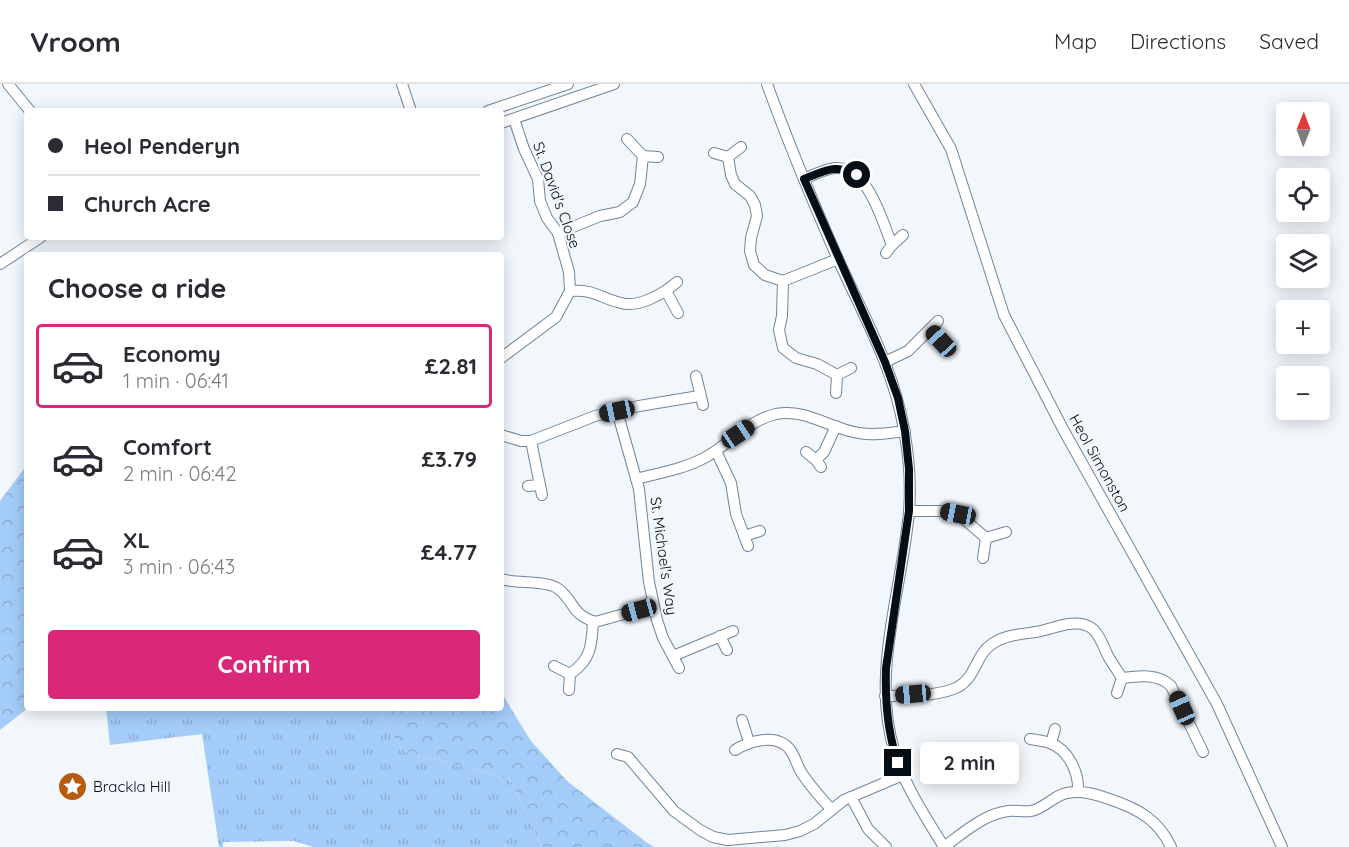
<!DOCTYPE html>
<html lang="en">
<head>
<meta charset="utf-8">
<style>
  :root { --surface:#fff; --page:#f7f7f7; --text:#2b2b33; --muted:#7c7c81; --line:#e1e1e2; --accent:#db2777 }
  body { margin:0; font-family:Quicksand,sans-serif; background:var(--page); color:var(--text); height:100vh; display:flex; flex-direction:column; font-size:22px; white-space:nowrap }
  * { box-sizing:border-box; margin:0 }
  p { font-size:20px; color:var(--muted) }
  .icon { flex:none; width:33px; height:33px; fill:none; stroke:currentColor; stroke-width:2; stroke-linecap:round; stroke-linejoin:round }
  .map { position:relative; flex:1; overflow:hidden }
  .panel { position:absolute; left:24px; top:168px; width:480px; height:459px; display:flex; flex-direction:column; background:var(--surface); border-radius:6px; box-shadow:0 3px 15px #0003 }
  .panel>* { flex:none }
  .guide { position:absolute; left:24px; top:24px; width:480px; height:132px; border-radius:6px; box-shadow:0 3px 15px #0003; display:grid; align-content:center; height:132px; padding:0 24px; background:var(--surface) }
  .needle { width:39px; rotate:1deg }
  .tools { position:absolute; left:1276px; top:18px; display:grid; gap:12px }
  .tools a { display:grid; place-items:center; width:54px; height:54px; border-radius:6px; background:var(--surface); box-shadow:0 3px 15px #0003; font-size:30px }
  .end { position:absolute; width:27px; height:27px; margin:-14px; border:8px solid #050d15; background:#fff; box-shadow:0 0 0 3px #fff }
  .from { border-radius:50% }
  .bubble { position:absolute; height:42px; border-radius:6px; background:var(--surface); box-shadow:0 3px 15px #0003; font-size:20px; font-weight:700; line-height:42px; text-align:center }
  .car { position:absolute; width:18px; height:36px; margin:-18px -9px; border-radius:8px; box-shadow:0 0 4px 2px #0007; background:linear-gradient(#222 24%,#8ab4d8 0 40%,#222 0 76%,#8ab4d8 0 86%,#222 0) }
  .guide b { display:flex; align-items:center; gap:21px; height:57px; font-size:22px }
  .guide b+b { border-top:2px solid var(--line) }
  .guide i { width:15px; height:15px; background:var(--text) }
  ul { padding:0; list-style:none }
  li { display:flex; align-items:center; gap:18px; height:84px; margin:0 12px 9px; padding:0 12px; border:3px solid transparent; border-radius:6px }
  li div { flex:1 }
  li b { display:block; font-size:22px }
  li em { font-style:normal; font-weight:700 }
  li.on { border-color:var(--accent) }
  li>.icon { width:54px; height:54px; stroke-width:1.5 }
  h2 { padding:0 24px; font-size:27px; line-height:72px }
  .action { display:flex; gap:12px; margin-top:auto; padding:12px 24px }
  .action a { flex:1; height:69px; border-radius:6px; background:var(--accent); color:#fff; font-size:24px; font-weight:700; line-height:69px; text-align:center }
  header { display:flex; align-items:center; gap:36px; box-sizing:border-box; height:84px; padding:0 30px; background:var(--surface); border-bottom:2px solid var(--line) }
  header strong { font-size:28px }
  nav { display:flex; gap:33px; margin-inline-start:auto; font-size:21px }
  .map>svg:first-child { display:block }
  .grass { fill:url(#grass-tufts) }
  .forest { fill:url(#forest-crowns) }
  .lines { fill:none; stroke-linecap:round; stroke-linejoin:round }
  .minor-casing { stroke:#6f859d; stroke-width:12 }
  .minor { stroke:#fff; stroke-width:10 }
  .route { stroke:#050d15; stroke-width:8 }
  .labels { text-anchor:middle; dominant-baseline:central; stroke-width:4.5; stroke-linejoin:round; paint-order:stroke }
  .street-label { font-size:15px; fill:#050d15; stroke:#f2f7fc }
  .poi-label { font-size:15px; fill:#050d15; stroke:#f2f7fc; text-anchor:start }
</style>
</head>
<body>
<header>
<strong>Vroom</strong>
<nav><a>Map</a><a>Directions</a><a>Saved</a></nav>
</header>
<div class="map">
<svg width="1349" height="763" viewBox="0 0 1349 763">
  <defs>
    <pattern id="grass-tufts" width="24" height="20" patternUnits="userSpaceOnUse" patternTransform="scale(1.5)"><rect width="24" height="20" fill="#a3ccf8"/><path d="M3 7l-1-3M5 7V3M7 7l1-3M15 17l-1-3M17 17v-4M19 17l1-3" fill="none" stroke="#8baed4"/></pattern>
    <pattern id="forest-crowns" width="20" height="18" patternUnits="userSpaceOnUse" patternTransform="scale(1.5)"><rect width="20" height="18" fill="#a3ccf8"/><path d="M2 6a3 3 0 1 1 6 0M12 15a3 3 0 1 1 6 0" fill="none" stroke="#8baed4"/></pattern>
  </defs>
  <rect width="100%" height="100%" fill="#f2f7fc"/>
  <path class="grass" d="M106,624H378L394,655L406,668L510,695L542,763H313L294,757L223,758V763H219L202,650L110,661Z"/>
  <g class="forest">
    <path d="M27,381L28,624L0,646V417Z"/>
    <path d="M501,608L531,657L567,697L646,758L654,763H542L510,695L406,668L394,655L378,624H501Z"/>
  </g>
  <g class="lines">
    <defs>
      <g id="minor">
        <path d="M8,0L30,27"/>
        <path d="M402,0L411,27"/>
        <path d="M767,0C788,58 812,116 837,173C862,229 894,284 904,346C909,372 911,401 909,428C902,506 871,588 894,666C904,701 925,732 944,763"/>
        <path d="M914,0L951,65L1004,231L1064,347L1217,620L1282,763"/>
        <path d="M488,27L568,0"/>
        <path d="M501,39L614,0"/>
        <path d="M627,55L643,72L658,73"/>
        <path d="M741,63L728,73L731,91L735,100L750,112L755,121L757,132L751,154L750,167L754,181L765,191L783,197L838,175"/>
        <path d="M714,69L728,73"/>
        <path d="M804,95C813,91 825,85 835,84C868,82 882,137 892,161L886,169"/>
        <path d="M558,149L600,132L620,128L633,118L640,100L643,72"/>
        <path d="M892,161L903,151"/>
        <path d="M0,180L41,153"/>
        <path d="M783,197L782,232L779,246L783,264L796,274L817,280L837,291L836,309"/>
        <path d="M570,207C594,205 600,214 621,219C639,224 663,210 677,198"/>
        <path d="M666,207L678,229"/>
        <path d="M930,246L941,257"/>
        <path d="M501,274L556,233L570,207L569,188L558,149L547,134L540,117L538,95L524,65L514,35"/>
        <path d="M885,278L908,267L938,237"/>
        <path d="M837,291L851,284"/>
        <path d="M696,292L703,321"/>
        <path d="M617,327L639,405L649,498L657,536L663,554L679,584"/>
        <path d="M501,351L521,357H531L595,332L639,322L699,312"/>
        <path d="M531,357L542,411"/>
        <path d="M716,367L731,399L736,430L748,462"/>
        <path d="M806,368L816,376L821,383"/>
        <path d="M816,376L824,368L836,342"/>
        <path d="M636,395C660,389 684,385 706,373C729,360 749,336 776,330C807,324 830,345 859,349C874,352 890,349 905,347"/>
        <path d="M528,402L540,401"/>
        <path d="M909,427H944L958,430L986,454"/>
        <path d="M744,452L760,447"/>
        <path d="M983,474L986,454L1006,448"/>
        <path d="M501,495C517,500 544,496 557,504C574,515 570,530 595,538L653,522"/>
        <path d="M720,552L727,566"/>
        <path d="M673,572L733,547"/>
        <path d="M554,582L570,590"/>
        <path d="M1122,594C1138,592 1159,589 1171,602L1203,668"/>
        <path d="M569,606L570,590C591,576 592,561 593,537"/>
        <path d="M885,612C908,611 938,613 958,603C976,593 976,570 992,560C1004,551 1022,550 1036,548C1047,546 1057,542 1068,540C1094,536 1099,551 1107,570C1111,578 1117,586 1122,594L1117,609"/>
        <path d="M742,636L749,658"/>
        <path d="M1030,655C1037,656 1044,657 1050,659C1069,666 1079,689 1078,707"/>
        <path d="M1051,659L1055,645"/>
        <path d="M735,666C750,657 778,648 791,667C795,673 797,681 801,688C810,702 820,713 831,725"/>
        <path d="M617,670L628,673L674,727L700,746L713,753L728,756L785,751L800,747L814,740L844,716L903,691"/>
        <path d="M851,713L868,745L886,763"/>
        <path d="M944,763C963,749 984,730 1008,727C1015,726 1023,728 1031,727C1044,725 1054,711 1067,709C1083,706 1098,711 1112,716C1139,725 1159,737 1171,763"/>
      </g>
    </defs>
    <use href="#minor" class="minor-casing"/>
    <use href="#minor" class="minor"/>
  </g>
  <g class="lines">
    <path class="route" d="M857,91C836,79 825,87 804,95L885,278L898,314L905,347L909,385V427L886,584C885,617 887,648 898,679"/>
  </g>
  <defs>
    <symbol id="sight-disc" viewBox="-11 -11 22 22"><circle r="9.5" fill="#b95a11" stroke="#f2f7fc"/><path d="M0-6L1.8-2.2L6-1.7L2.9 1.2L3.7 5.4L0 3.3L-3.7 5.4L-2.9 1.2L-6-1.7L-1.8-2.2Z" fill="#fff"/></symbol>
  </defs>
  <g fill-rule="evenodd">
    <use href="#sight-disc" x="56" y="686" width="33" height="33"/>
  </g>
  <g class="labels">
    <g class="street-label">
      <text transform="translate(557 111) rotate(70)">St. David's Close</text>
      <text transform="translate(1100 379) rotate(61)">Heol Simonston</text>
      <text transform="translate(664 472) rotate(82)">St. Michael's Way</text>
    </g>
    <g class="poi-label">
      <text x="93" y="702">Brackla Hill</text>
    </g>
  </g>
</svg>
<div class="tools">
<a><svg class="needle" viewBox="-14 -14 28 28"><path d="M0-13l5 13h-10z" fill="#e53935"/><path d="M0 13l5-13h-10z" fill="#7c7c81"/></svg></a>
<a><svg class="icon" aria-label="locate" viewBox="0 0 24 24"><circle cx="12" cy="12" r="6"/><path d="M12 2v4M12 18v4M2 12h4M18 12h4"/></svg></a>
<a><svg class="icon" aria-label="layers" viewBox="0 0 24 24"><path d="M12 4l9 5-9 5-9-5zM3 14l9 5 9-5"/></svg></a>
<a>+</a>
<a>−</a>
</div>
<i class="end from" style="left:857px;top:91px"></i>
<i class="end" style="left:898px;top:679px"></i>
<div class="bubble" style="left:920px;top:658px;width:99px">2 min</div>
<i class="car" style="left:941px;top:257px;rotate:317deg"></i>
<i class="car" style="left:617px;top:327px;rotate:258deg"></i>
<i class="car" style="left:738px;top:350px;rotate:56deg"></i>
<i class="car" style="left:958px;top:430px;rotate:281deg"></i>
<i class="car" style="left:639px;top:526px;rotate:255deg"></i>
<i class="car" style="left:913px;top:610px;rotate:265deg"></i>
<i class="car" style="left:1182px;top:624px;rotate:336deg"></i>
<div class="guide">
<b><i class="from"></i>Heol Penderyn</b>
<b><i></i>Church Acre</b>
</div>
<section class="panel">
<h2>Choose a ride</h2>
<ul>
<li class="on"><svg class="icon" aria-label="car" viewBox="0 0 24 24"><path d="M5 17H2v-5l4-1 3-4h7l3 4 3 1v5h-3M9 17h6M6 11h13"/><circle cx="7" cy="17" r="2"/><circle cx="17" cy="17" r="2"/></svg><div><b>Economy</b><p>1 min · 06:41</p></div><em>£2.81</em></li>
<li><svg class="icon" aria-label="car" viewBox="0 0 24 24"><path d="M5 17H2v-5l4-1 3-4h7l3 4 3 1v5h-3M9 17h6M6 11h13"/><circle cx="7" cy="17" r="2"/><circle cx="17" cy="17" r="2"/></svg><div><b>Comfort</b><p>2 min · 06:42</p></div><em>£3.79</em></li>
<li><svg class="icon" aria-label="car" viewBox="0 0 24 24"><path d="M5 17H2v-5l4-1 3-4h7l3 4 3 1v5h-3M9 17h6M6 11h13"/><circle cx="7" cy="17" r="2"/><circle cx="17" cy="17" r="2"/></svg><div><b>XL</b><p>3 min · 06:43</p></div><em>£4.77</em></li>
</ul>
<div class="action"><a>Confirm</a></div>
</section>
</div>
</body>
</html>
